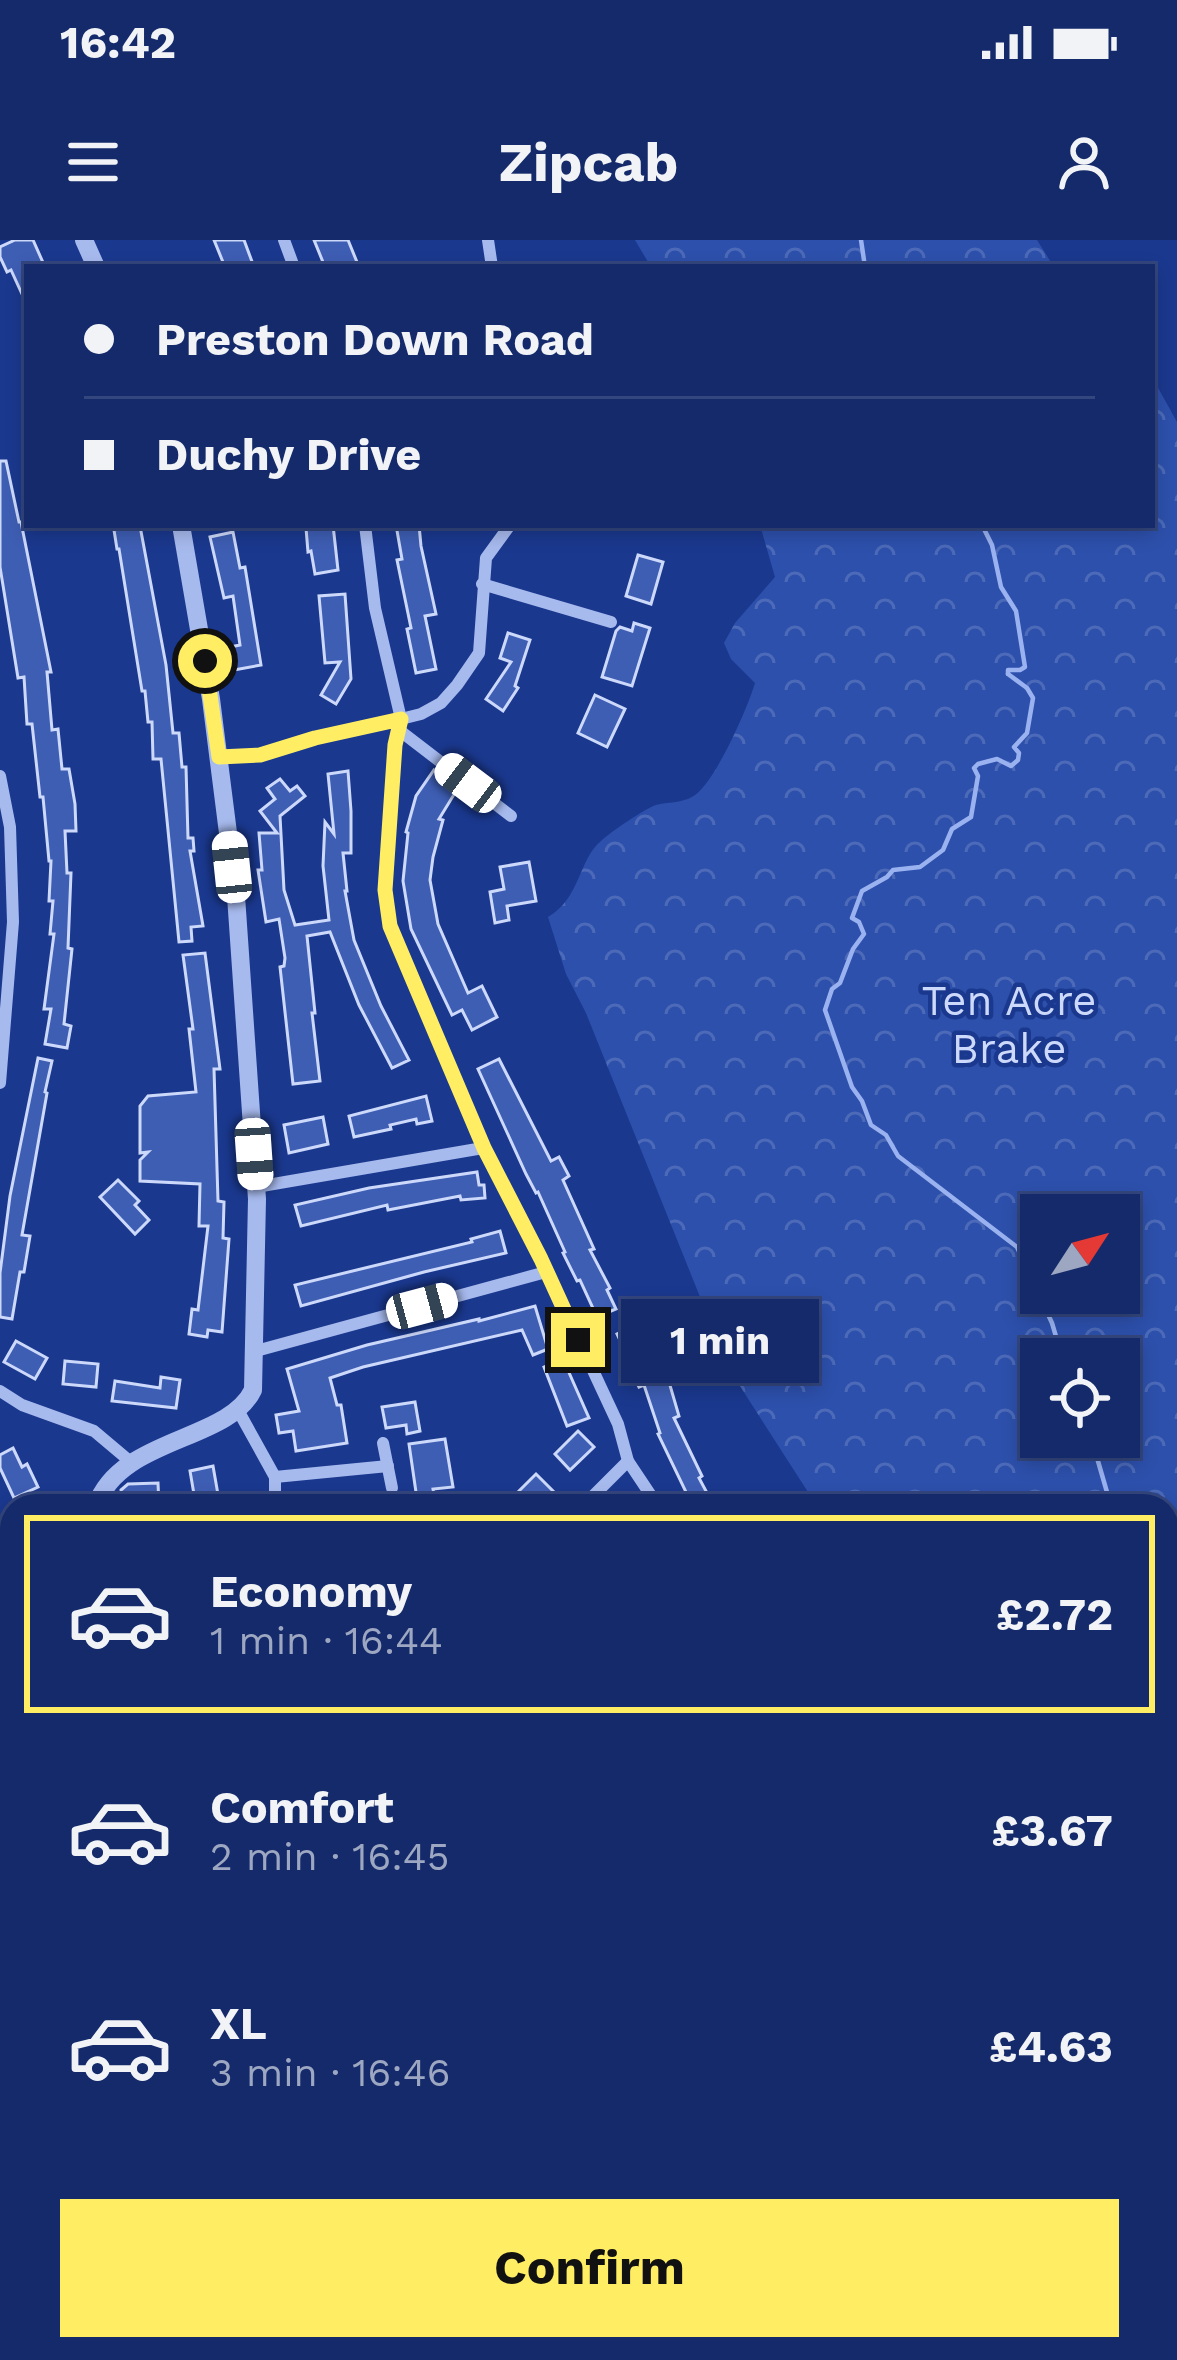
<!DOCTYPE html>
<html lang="en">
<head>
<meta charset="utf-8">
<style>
  :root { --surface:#142a6a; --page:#1d3270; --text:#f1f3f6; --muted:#9da7c1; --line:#33467e; --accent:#ffee64 }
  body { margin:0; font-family:"Work Sans",sans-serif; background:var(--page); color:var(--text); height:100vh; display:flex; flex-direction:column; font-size:45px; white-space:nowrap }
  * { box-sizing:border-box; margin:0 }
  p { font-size:39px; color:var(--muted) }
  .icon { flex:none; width:66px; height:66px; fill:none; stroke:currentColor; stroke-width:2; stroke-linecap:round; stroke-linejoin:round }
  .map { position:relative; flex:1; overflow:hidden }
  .panel { position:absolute; left:0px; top:1254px; width:1179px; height:867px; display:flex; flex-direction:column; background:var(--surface); border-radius:36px 36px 0 0; box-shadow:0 6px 18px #0003,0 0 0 3px var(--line) }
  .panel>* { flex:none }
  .guide { position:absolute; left:24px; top:24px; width:1131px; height:264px; border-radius:0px; box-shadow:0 6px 18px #0003,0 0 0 3px var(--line); display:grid; align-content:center; height:264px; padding:0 60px; background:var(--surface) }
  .needle { width:78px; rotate:54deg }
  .buttons { position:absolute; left:1020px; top:954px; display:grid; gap:24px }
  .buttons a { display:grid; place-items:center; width:120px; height:120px; border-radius:0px; background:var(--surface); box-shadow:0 6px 18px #0003,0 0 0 3px var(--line); font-size:60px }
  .end { position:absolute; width:54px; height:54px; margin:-27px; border:15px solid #ffee64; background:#111; box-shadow:0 0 0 6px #111 }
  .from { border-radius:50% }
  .bubble { position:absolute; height:84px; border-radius:0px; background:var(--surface); box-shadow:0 6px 18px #0003,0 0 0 3px var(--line); font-size:39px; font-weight:700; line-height:84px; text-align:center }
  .car { position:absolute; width:36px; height:72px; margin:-36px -18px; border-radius:15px; box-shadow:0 0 9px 3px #0007; background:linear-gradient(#fff 24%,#345 0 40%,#fff 0 76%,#345 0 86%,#fff 0) }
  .guide b { display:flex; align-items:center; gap:42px; height:114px; font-size:45px }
  .guide b+b { border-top:3px solid var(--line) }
  .guide i { width:30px; height:30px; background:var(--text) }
  ul { padding:21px 0 0; list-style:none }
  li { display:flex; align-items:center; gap:36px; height:198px; margin:0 24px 18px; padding:0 36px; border:6px solid transparent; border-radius:0px }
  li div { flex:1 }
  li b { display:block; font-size:45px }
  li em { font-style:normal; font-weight:700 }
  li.on { border-color:var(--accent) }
  li>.icon { width:108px; height:108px; stroke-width:1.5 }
  .action { display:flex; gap:24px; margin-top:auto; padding:24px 60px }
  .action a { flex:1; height:138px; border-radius:0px; background:var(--accent); color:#111; font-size:48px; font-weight:700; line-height:138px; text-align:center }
  .status { display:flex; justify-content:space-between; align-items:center; height:84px; padding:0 60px; background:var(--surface); direction:ltr }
  .status svg { height:33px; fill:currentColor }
  header { display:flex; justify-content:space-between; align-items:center; height:156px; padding:0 60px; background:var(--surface); font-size:54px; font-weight:700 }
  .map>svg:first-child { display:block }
  .forest { fill:url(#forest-crowns); fill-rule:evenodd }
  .park { fill:url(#park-dots) }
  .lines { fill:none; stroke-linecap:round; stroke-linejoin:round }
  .stream { stroke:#9ab2f0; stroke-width:4.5 }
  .building { fill:#3e5eb4; stroke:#cdd9fa; stroke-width:3 }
  .minor { stroke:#a7baee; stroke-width:12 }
  .tertiary { stroke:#a7baee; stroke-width:18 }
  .route { stroke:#ffee64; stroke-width:15 }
  .labels { text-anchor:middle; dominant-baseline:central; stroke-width:9; stroke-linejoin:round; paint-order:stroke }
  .park-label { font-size:42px; fill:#cdd9fa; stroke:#1a388e }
</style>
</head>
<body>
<div class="status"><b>16:42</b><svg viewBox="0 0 49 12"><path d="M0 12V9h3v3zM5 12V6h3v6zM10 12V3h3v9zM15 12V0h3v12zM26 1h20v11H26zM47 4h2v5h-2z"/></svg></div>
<header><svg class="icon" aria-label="menu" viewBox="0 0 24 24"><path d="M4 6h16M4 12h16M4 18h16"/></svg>Zipcab<svg class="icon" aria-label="person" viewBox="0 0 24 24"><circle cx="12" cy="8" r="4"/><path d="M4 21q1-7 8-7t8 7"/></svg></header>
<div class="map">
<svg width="1177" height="2120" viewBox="0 0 1177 2120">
  <defs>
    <pattern id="forest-crowns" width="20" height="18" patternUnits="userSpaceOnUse" patternTransform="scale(3)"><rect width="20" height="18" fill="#2d50ac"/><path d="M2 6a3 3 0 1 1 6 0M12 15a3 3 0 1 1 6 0" fill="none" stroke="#4c6ab8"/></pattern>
    <pattern id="park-dots" width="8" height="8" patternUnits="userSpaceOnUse" patternTransform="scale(3)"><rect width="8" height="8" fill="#2d50ac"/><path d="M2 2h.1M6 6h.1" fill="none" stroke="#4c6ab8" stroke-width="1.8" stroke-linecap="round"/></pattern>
  </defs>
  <rect width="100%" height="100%" fill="#1a388e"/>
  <g class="forest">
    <path d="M635,0H1037L1054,27H651Z"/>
    <path d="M1152,137L1177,182V2120H1136L1134,2109H1167V1266H817L729,1129L586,773L566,734L548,677C581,658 578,620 601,601C612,591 643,570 656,565C668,562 681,563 692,557C714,546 748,467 755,443L731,419L724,403L735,383L775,337L760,285H1152ZM1119,975V1053H1041V975ZM1041,1119H1119V1197H1041Z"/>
  </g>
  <path class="park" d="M12,1397V1935L0,1924V1403Z"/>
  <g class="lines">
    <g class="stream">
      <path d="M861,0L865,27"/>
      <path d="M982,285L992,305L1001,347L1016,371L1025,427L1020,430H1008V434"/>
      <path d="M1008,434L1027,448L1033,458L1027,493L1014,507L1019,513L1018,520L1011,526L997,519L978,524L974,528L978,536L971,577L952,589L943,610L920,627L893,630L887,637L862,651L852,678L859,682L864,694L853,709L840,743L832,749L825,770L852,847L862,861L871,885L886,895L898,916L1017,1007L1052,1083L1060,1110L1067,1119"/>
      <path d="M1091,1197L1111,1266"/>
      <path d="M1167,1485L1177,1531"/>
    </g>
  </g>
  <g class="building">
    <path d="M15,0H33L45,27H27V65L11,30L7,32L0,17V7Z"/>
    <path d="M214,0H244L254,27H225Z"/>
    <path d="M314,0H348L359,27H325Z"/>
    <path d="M0,221H6L19,282H21L51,432H47L52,490L58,489L62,529H69L75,564L76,591H65L67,633H71L68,708L72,709L64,784L71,786L67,808L45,804L51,769H44L54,694H50L53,661H49L51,621H49L43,557H40L32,484H27L24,437L18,438L0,327Z"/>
    <path d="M333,285L338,330L315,334L311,311L308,312L306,288Z"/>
    <path d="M396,285H419L421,306L436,374L425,376L436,429L416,433L407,389L411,388L397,320L402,319Z"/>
    <path d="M140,286L166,425L173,493H179L182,527H186L188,598H193L194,611H190L203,686L191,687L192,701L179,702L161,519H153L152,482H148L145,451H142L119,309H117L114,290Z"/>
    <path d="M233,292L240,328L245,327L261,425L234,430L230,407L240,405L233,356L224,358L210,297Z"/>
    <path d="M638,315L663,322L651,364L626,356Z"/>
    <path d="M345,354L351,439L336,464L321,455L340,422L325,423L319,356Z"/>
    <path d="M634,383L650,388L632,446L602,437L616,391L620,387L632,391Z"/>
    <path d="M508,393L530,400L515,446L518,448L503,471L486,459L511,422L500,418Z"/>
    <path d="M595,455L625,469L607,507L578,493Z"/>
    <path d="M434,530L458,548L439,579L443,580L433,617L430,640L438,684L468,753L482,746L497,777L472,790L462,770L452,775L411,689L403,641L408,593L406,592L416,556Z"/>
    <path d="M348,531L351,571V613H343L347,651H345L354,700L381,766L409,820L392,828L359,765L330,692L307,696L315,773H312L320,841L293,844L280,727L284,726L285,718L279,679L266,682L258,630H262L259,593H277L260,571L275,559L267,548L280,539L290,551L297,546L305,556L280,576L284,650L295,685L329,680L323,626L325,582L334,594L328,534Z"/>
    <path d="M529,622L536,661L507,666L509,680L495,683L490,652L504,649L500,627Z"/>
    <path d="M205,713L220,829H214L218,961L224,962L223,998L229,999L222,1092L208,1090L207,1097L189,1094L192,1069L198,1070L208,986H199L200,944L140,941V920L148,912L140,913V866L148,856L196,852L189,789H193L183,715Z"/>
    <path d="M38,818L52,821L45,852L47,853L22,995L30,996L24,1032H20L12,1079L0,1077V1033L10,956Z"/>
    <path d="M499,819L551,921L559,917L569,936L563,940L594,1009L590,1010L610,1048L607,1050L616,1069L597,1077L580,1040L577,1041L563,1013L565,1012L538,952L536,953L526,934L478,829Z"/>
    <path d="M426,856L432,881L417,884L416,879L390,885L391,889L354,897L349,876Z"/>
    <path d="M323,877L328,904L289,913L284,885Z"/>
    <path d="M477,932L479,945H484L485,958L461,960L460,956L388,970L387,965L301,986L295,965L369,948Z"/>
    <path d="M118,940L139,961L135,965L149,980L135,994L100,957Z"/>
    <path d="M500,991L506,1013L424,1032L301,1066L295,1045L472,1002L471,999Z"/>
    <path d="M535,1066L548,1109L533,1115L522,1090L363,1127L330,1138L337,1165H341L347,1203L296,1211L293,1191L279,1193L276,1175L299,1171L287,1129L367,1105L479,1079V1081Z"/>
    <path d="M639,1083L667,1135L679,1176L674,1178L702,1236L699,1238L714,1266H689L684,1255L687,1254L658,1194L660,1193L644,1145L639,1147L629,1127L632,1126L617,1094Z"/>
    <path d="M16,1101L47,1118L35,1139L4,1122Z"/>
    <path d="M563,1119L589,1178L567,1186L544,1127Z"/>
    <path d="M65,1121L98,1124L96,1147L63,1144Z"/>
    <path d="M161,1137L180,1140L176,1168L112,1161L115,1141L160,1148Z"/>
    <path d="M415,1162L420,1191L407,1194L406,1185L386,1188L382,1167Z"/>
    <path d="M578,1191L594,1207L570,1230L555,1214Z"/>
    <path d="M445,1199L453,1247L433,1249L436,1266H418L409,1204Z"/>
    <path d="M13,1208L22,1227L27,1224L38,1247L14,1258L0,1228V1215Z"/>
    <path d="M213,1226L220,1266H196L190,1231Z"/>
    <path d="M536,1234L555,1253L542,1266H515L525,1257L519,1251Z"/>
    <path d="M158,1243L159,1266H122L121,1250L128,1244Z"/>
  </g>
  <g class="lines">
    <g class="minor">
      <path d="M284,0L294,27"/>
      <path d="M488,0L492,27"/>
      <path d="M510,285L486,318L479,413L457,445L441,463L421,474L401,479L395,505L385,650L390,686L483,908L541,1019L618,1184L628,1221L658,1266"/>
      <path d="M482,344L611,382"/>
      <path d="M399,490L511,576"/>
      <path d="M219,517L260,515L315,498L401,479L375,368L365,285"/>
      <path d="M0,536L10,587L13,682L0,843"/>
      <path d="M256,947L483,908"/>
      <path d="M256,1111L546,1032"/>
      <path d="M0,1151L22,1165L94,1191L132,1223"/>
      <path d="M239,1172L275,1237V1266"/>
      <path d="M383,1203L392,1248"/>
      <path d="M275,1237L388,1226"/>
      <path d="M583,1266L628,1221"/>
      <path d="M341,2109L363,2120"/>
      <path d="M0,2111L6,2120"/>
      <path d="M545,2120L549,2109"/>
      <path d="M709,2120L713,2109"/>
      <path d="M939,2120L941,2109"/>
    </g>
    <g class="tertiary">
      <path d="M84,0L96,27"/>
      <path d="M96,1266C120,1197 228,1202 253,1150L257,959L236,656L211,459L181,285"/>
      <path d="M223,2120L228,2109"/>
      <path d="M370,2120L373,2109"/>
    </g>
  </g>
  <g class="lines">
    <path class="route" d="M205,421L219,517L260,515L315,498L401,479L395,505L385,650L390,686L484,908L541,1019L578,1100"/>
  </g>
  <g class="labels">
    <g class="park-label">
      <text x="1009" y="760">Ten Acre<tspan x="1009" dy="48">Brake</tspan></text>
    </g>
  </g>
</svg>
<div class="buttons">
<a><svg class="needle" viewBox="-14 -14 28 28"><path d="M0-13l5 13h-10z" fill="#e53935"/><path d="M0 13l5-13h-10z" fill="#9da7c1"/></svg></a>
<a><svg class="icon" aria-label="locate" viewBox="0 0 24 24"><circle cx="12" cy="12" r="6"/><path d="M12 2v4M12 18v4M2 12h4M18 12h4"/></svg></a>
</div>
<i class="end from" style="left:205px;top:421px"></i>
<i class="end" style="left:578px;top:1100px"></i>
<div class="bubble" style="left:621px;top:1059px;width:198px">1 min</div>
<i class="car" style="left:468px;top:543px;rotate:307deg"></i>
<i class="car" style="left:232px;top:627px;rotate:354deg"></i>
<i class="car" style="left:254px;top:914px;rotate:176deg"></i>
<i class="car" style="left:422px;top:1066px;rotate:75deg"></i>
<div class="guide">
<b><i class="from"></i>Preston Down Road</b>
<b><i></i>Duchy Drive</b>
</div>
<section class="panel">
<ul>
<li class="on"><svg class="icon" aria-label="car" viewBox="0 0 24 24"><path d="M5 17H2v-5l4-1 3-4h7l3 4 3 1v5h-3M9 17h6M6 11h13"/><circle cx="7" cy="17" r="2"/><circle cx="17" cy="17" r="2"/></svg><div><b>Economy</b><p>1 min · 16:44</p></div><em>£2.72</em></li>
<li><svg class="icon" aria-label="car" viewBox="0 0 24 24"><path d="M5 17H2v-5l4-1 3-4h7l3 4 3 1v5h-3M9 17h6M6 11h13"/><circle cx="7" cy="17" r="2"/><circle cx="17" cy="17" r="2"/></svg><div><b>Comfort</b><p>2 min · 16:45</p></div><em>£3.67</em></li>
<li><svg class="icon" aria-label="car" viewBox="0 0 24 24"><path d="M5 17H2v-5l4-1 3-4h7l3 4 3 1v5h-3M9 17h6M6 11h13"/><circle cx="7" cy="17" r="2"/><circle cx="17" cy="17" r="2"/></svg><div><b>XL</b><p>3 min · 16:46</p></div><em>£4.63</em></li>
</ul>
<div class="action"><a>Confirm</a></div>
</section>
</div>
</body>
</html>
